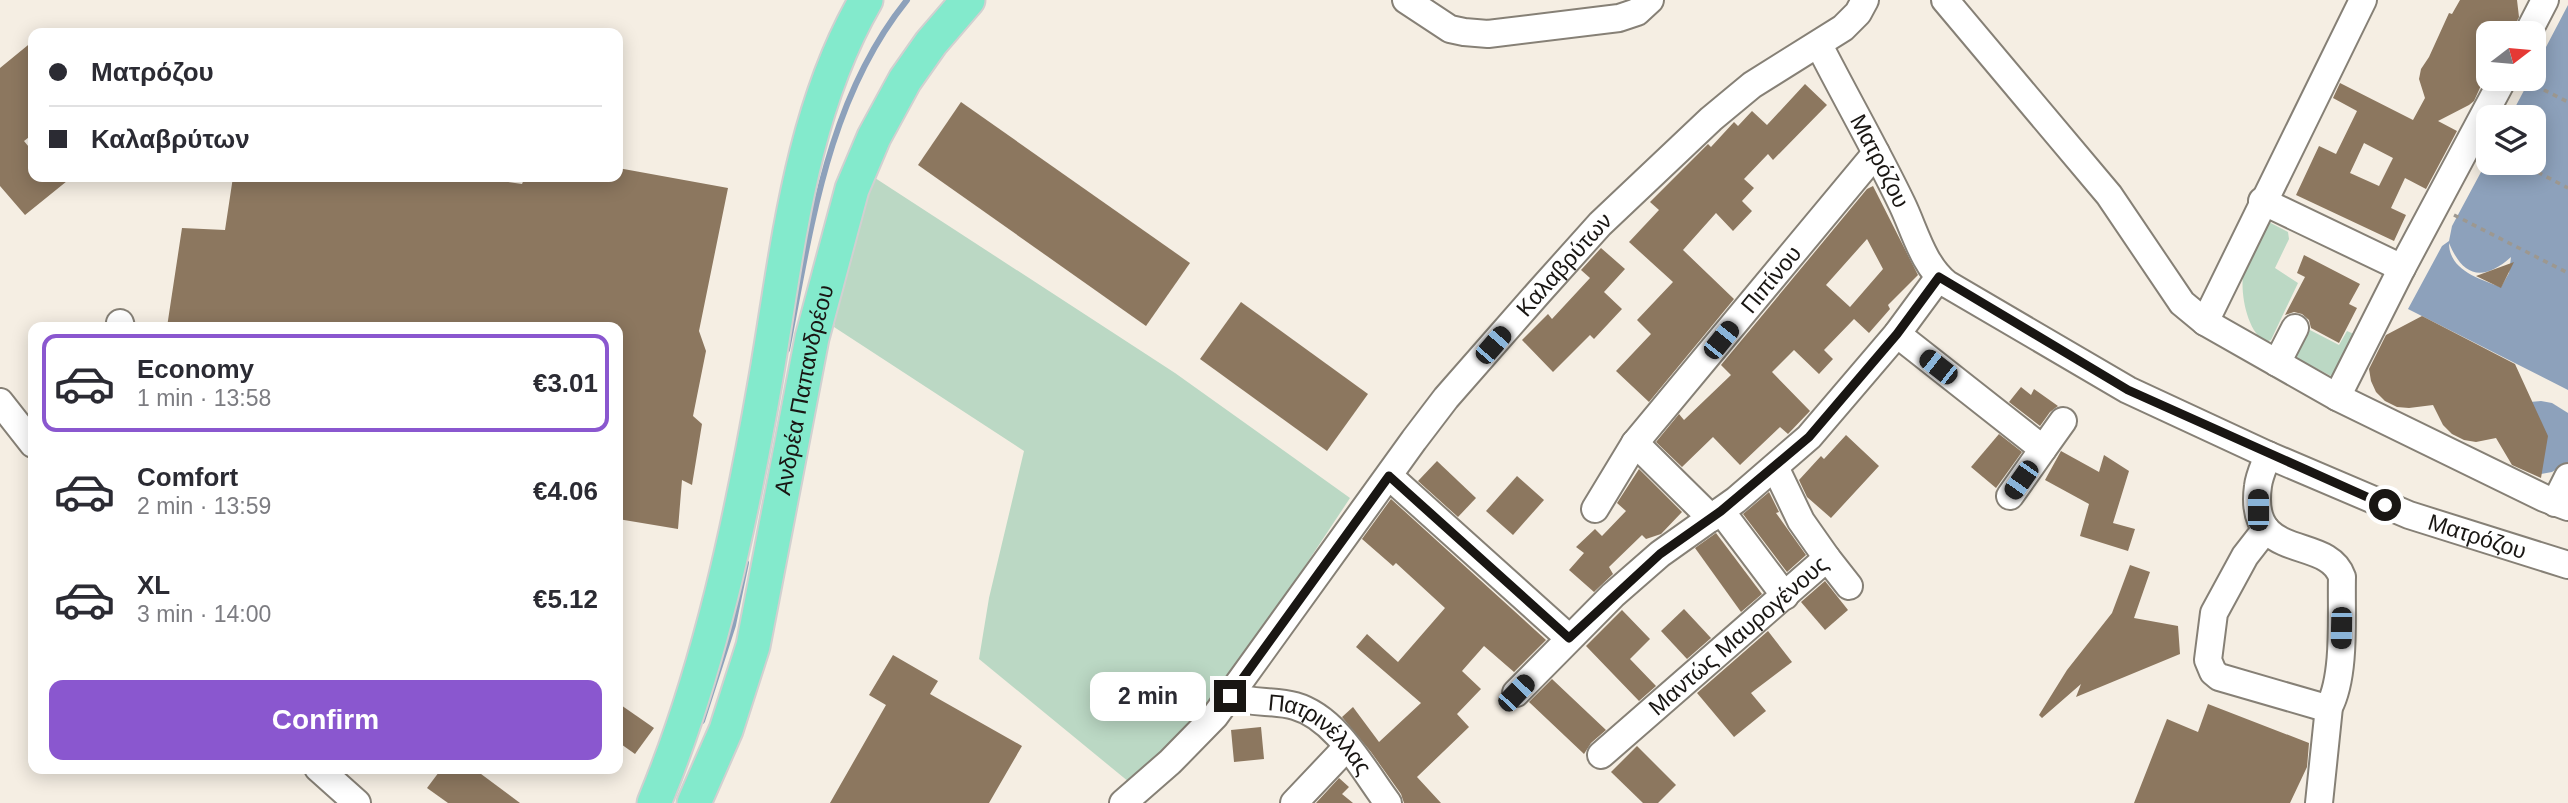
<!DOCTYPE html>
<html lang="en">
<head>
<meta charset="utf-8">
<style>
  :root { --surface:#fff; --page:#f7f7f7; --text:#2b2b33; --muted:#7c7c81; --line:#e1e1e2; --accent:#8a57cf }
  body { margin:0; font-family:Arial,sans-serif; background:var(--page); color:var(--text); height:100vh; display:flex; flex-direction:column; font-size:26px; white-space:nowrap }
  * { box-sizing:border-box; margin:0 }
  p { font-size:23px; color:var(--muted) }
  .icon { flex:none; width:38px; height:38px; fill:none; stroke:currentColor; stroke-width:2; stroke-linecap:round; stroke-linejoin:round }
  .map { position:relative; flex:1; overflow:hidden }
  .drawer { position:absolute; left:28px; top:322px; width:595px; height:452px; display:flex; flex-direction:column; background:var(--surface); border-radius:14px; box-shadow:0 4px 18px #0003 }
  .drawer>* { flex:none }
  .top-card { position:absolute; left:28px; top:28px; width:595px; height:154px; border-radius:14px; box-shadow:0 4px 18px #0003; display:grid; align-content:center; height:154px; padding:0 21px; background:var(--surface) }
  .needle { width:46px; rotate:74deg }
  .tools { position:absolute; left:2476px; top:21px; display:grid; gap:14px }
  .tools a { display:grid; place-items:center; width:70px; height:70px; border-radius:14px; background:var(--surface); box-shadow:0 4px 18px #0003; font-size:35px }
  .end { position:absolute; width:32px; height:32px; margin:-16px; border:9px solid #191613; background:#fff; box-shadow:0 0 0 4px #fff }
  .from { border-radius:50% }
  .bubble { position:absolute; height:49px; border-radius:14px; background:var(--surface); box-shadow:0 4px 18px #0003; font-size:23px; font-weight:800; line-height:49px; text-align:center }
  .car { position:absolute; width:21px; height:42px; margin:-21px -10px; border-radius:9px; box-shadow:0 0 5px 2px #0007; background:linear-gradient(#222 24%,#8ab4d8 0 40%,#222 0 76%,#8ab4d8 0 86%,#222 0) }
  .top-card b { display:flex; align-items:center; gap:24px; height:66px; font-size:26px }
  .top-card b+b { border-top:2px solid var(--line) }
  .top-card i { width:18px; height:18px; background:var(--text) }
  ul { padding:12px 0 0; list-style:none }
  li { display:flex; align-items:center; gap:21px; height:98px; margin:0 14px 10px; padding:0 7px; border:4px solid transparent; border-radius:14px }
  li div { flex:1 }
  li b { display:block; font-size:26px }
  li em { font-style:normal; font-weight:800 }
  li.on { border-color:var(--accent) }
  li>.icon { width:63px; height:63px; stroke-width:1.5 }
  .cta { display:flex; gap:14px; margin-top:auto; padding:14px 21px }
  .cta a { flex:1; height:80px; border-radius:14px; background:var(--accent); color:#fff; font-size:28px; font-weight:800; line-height:80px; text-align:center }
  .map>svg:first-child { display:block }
  .green { fill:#bbd8c4 }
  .water { fill:#8da1bb; fill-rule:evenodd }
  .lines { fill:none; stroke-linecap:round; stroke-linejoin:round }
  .stream { stroke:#8da1bb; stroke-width:6 }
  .building { fill:#8c775f; fill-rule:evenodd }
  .minor-casing { stroke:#868076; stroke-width:30 }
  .major-casing { stroke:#d1d0d0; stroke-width:37 }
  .path { stroke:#9d9890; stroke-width:3.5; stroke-dasharray:5 5; stroke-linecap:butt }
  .minor { stroke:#fff; stroke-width:26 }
  .major { stroke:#83eacc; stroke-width:33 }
  .route { stroke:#191613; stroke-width:9 }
  .labels { text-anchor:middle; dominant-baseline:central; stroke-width:6; stroke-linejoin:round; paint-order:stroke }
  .street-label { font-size:23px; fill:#191613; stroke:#fff }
</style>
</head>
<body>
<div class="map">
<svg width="2568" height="803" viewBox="0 0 2568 803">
  <rect width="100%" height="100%" fill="#f5eee3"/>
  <g class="green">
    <path d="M872,176L1175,373L1350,498L1248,652L1197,718L1182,735L1129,782L979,659L989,598L1024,451L834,327L840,290Z"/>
    <path d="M2267,221L2288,232L2289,239L2275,268L2298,283L2271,340L2266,342C2246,332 2238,286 2245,266C2250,251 2260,235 2267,221Z"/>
    <path d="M2310,330L2339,345L2347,331L2356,335L2335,375L2331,376L2298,359L2296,354Z"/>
  </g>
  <g class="water">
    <path d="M2568,5V390L2408,309L2442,246L2449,241L2452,226L2488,159V163H2534V117H2510L2530,79H2534V70ZM2449,243C2463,277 2483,282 2511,257L2509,273L2501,287C2479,279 2449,270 2449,243Z"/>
    <path d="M2541,401L2552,403L2568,413V462L2552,472L2541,474L2530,402Z"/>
  </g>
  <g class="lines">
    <g class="stream">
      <path d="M787,350C811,229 827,99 907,0"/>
      <path d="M702,721L733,625L746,563"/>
    </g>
  </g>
  <g class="building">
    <path d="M2460,0H2517L2519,17L2511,33H2488V70L2474,101L2469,105L2438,121L2457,131L2426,189L2405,178L2391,208L2406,215L2394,241L2296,195L2319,146L2336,154L2357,111L2333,98L2340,83L2413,120L2425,98L2419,79L2421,69L2429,57L2449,13L2452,14ZM2364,143L2393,158L2379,186L2350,173Z"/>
    <path d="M33,41V134L24,141L33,152V177H72L25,215L0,186V68Z"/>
    <path d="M1805,84L1827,105L1773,160L1768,154L1744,179L1754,188L1742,201L1752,211L1733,231L1716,213L1683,250L1734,299L1649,402L1616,371L1651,334L1637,320L1673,282L1629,242L1659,210L1650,202L1708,144L1711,147L1734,122L1738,126L1752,111L1767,125Z"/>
    <path d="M961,102L1190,263L1146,326L918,165Z"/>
    <path d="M618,168L728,188L699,331L706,351L693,416L702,424L692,485L682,480L678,529L618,519V327H167L182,228L225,230L233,177H472L522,184L525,177H618Z"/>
    <path d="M1873,186L1918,275L1888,305L1890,309L1869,333L1854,319L1824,350L1833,359L1819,374L1794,350L1772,372L1810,411L1788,434L1780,427L1740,465L1713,437L1682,467L1656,442L1679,414L1684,420L1731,375L1721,365L1867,189ZM1867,239L1883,269L1850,307L1826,285Z"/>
    <path d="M1601,248L1625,269L1604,292L1622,309L1594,339L1590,335L1553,372L1522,340L1548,314L1552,319L1590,278L1581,270Z"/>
    <path d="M2304,255L2360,284L2349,304L2357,308L2339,343L2311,328L2309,320L2302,314L2294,312L2285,315L2305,277L2297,273Z"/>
    <path d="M2514,262L2501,288L2476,276Z"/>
    <path d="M1241,302L1368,394L1327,451L1200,359Z"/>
    <path d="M2422,316L2515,364L2548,436L2541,478L2512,465L2496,438L2476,442L2464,440L2452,434L2443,425L2433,405L2409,408L2397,407L2385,401L2376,392L2371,381L2369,369L2386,335Z"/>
    <path d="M2021,387L2031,395L2034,389L2058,406L2050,412L2040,426L2009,402Z"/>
    <path d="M1999,434L2022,452L1996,488L1971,467Z"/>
    <path d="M1846,435L1879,466L1831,518L1807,497L1799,480L1821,456L1824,459Z"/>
    <path d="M2061,451L2099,472L2104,455L2129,471L2113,523L2135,529L2128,551L2080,536L2089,504L2045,480Z"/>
    <path d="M1437,461L1476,498L1458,517L1418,481Z"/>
    <path d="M1639,469L1682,512L1661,534L1646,539L1642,535L1609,567L1613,574L1594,592L1569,570L1584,553L1576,547L1595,529L1602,536L1626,511L1617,503Z"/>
    <path d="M1517,476L1544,500L1513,535L1486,511Z"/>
    <path d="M1769,492L1779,512L1776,513L1806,555L1787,572L1743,514Z"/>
    <path d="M1391,499L1546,640L1514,672L1484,646L1462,671L1481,689L1457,714L1469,727L1417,777L1441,803H1404L1401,794L1371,752L1342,717L1353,707L1379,742L1421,703L1356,647L1367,634L1398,662L1445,608L1396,563L1393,566L1362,539Z"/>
    <path d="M1716,533L1762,594L1741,612L1695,548Z"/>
    <path d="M2130,565L2150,572L2134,618L2178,626L2180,654L2076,697L2081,684L2042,718L2039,715L2067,670L2112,613Z"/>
    <path d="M1825,581L1848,610L1825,630L1801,602Z"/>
    <path d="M1684,609L1711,638L1687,659L1661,631Z"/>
    <path d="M1622,610L1650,639L1630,659L1656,686L1639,701L1586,646Z"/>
    <path d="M1768,631L1792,662L1751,693L1766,711L1734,737L1697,693Z"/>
    <path d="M893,655L938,681L930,694L1022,746L989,803H830L886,705L869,695Z"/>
    <path d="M1552,679L1606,730L1591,743L1584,754L1529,702Z"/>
    <path d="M618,703L654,728L635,754L618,742Z"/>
    <path d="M2208,704L2309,743L2307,767L2290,803H2134L2167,719L2198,732Z"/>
    <path d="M1261,727L1264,759L1234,762L1231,730Z"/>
    <path d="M1637,746L1676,785L1658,803H1643L1611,772Z"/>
    <path d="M442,768H473L520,803H448L427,788Z"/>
    <path d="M1339,778L1349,787L1342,794L1353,803H1316Z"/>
  </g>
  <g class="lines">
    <defs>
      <g id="minor">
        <path d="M1406,0L1450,29L1464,32L1488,34L1619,18L1637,12L1650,0"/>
        <path d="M1945,0L2109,195L2182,303L2205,322L2337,397L2544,498L2568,507"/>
        <path d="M2528,33L2545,0"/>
        <path id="s1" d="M1819,45C1846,98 1876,150 1902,204C1915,231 1923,265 1947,284L2128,390L2268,455L2409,515L2568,565"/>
        <path d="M2262,201L2402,268"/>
        <path d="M2205,322L2363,0"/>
        <path d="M120,323L121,327"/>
        <path d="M1897,334L2043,449L2010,496"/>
        <path d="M2277,363L2295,328"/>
        <path d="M2337,397L2402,268L2503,79"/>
        <path d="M0,402L33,444"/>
        <path d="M1635,443L1711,518"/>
        <path d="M2043,449L2063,421"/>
        <path d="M2268,455C2265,464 2259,476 2258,486C2247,564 2328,534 2342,577C2341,613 2346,675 2329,707L2319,803"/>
        <path d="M1389,476L1569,638"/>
        <path d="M2555,503L2568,477"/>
        <path id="s2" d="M1595,509L1635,443L1876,153"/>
        <path d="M1721,511L1785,596"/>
        <path d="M2266,529L2245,556L2214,613L2208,660L2213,672L2219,677L2319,706L2329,707"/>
        <path d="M1827,558L1849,586"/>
        <path d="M1516,693L1613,595L1660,554L1736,500L1809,437L1897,334L1939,277"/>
        <path id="s3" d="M1230,696C1251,704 1274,700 1295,706C1337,718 1363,770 1388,803"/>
        <path id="s4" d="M1601,755L1827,558L1801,521L1775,467"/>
        <path d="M318,768L357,803"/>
        <path id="s5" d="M1123,803L1170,762L1215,716L1414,440L1446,398L1539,292L1600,224L1711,119L1752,85L1843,28L1858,13L1865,0"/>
        <path d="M1294,803L1347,747"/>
      </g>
      <g id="major">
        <path d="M654,803C710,668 741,521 766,377C788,249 800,114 866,0"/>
        <path id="s6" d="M694,803L726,730L753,646L812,338L852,189L874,137L905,80L931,43L968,0"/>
      </g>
    </defs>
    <use href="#minor" class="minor-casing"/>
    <use href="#major" class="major-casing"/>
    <g class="path">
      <path d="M2526,81L2568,102"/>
      <path d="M2520,163L2568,188"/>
      <path d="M2454,215L2568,273"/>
    </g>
    <use href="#minor" class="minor"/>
    <use href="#major" class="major"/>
  </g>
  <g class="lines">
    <path class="route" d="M1230,696L1389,476L1569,638L1660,554L1721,511L1809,437L1897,334L1939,277L2128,390L2385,505"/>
  </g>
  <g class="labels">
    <g class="street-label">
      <text stroke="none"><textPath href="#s1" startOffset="131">Ματρόζου</textPath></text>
      <text stroke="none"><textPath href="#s5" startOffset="698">Καλαβρύτων</textPath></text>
      <text stroke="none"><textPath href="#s2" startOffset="290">Πιπίνου</textPath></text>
      <text stroke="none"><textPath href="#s6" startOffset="429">Ανδρέα Παπανδρέου</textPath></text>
      <text stroke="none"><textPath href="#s1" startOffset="861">Ματρόζου</textPath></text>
      <text stroke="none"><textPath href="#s4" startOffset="182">Μαντώς Μαυρογένους</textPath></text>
      <text stroke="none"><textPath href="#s3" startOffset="102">Πατρινέλλας</textPath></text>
    </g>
  </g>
</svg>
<div class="tools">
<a><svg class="needle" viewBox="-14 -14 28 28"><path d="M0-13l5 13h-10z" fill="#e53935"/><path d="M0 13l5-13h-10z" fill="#7c7c81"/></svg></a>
<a><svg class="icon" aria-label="layers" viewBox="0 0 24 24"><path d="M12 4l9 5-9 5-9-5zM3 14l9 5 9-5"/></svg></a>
</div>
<i class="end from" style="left:2385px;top:505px"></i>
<i class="end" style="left:1230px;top:696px"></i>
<div class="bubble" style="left:1090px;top:672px;width:116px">2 min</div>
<i class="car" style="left:1721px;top:340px;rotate:39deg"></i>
<i class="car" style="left:1493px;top:345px;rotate:41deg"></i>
<i class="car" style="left:1938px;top:367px;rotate:308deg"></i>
<i class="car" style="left:2021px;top:480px;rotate:215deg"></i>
<i class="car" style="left:2258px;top:510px;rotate:0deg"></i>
<i class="car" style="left:2341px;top:628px;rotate:181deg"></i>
<i class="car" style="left:1516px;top:693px;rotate:44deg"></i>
<div class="top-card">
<b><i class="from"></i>Ματρόζου</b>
<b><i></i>Καλαβρύτων</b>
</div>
<section class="drawer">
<ul>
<li class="on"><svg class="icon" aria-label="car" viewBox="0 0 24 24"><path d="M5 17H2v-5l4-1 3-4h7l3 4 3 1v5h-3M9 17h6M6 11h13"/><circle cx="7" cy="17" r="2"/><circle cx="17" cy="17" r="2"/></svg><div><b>Economy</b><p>1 min · 13:58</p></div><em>€3.01</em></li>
<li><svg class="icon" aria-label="car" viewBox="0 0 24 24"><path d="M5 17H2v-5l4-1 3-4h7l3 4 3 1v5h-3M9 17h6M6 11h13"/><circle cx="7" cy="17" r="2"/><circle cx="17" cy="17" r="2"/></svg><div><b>Comfort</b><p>2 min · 13:59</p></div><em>€4.06</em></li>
<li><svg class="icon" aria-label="car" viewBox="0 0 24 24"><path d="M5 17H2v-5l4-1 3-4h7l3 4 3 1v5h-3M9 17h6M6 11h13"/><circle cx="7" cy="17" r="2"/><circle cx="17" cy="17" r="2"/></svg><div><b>XL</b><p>3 min · 14:00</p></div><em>€5.12</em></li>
</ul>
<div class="cta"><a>Confirm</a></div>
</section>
</div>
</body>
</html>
